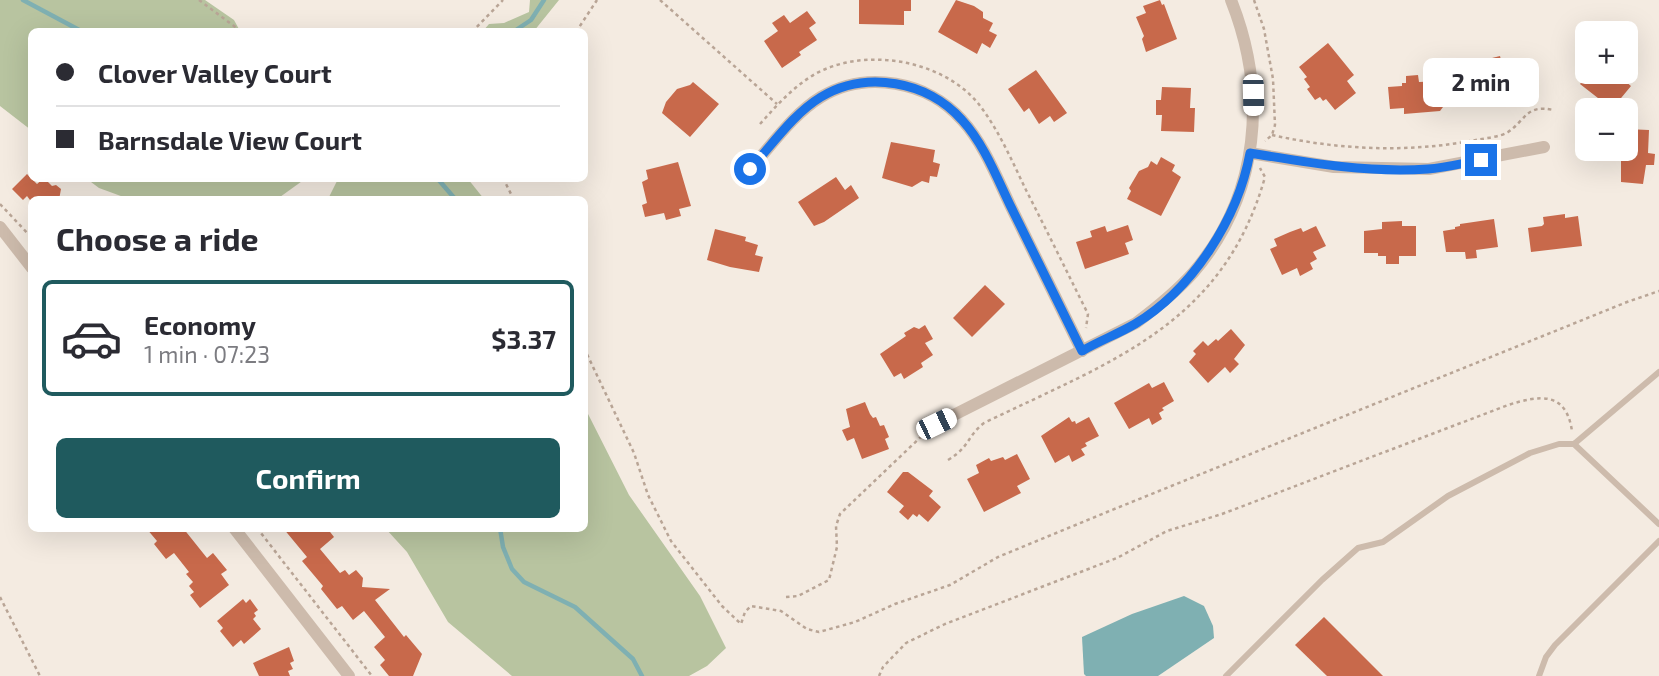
<!DOCTYPE html>
<html lang="en">
<head>
<meta charset="utf-8">
<style>
  :root { --surface:#fff; --page:#f7f7f7; --text:#2b2b33; --muted:#7c7c81; --line:#e1e1e2; --accent:#1f5a5e }
  body { margin:0; font-family:"Exo 2",sans-serif; background:var(--page); color:var(--text); height:100vh; display:flex; flex-direction:column; font-size:26px; white-space:nowrap }
  * { box-sizing:border-box; margin:0 }
  p { font-size:23px; color:var(--muted) }
  .icon { flex:none; width:38px; height:38px; fill:none; stroke:currentColor; stroke-width:2; stroke-linecap:round; stroke-linejoin:round }
  .map { position:relative; flex:1; overflow:hidden }
  .details { position:absolute; left:28px; top:196px; width:560px; height:336px; display:flex; flex-direction:column; background:var(--surface); border-radius:10px; box-shadow:0 7px 28px #0002 }
  .details>* { flex:none }
  .top-card { position:absolute; left:28px; top:28px; width:560px; height:154px; border-radius:10px; box-shadow:0 7px 28px #0002; display:grid; align-content:center; height:154px; padding:0 28px; background:var(--surface) }
  .fabs { position:absolute; left:1575px; top:21px; display:grid; gap:14px }
  .fabs a { display:grid; place-items:center; width:63px; height:63px; border-radius:10px; background:var(--surface); box-shadow:0 7px 28px #0002; font-size:35px }
  .end { position:absolute; width:32px; height:32px; margin:-16px; border:9px solid #1a73e8; background:#fff; box-shadow:0 0 0 4px #fff }
  .from { border-radius:50% }
  .bubble { position:absolute; height:49px; border-radius:10px; background:var(--surface); box-shadow:0 7px 28px #0002; font-size:23px; font-weight:700; line-height:49px; text-align:center }
  .car { position:absolute; width:21px; height:42px; margin:-21px -10px; border-radius:9px; box-shadow:0 0 5px 2px #0007; background:linear-gradient(#fff 24%,#345 0 40%,#fff 0 76%,#345 0 86%,#fff 0) }
  .top-card b { display:flex; align-items:center; gap:24px; height:66px; font-size:26px }
  .top-card b+b { border-top:2px solid var(--line) }
  .top-card i { width:18px; height:18px; background:var(--text) }
  ul { padding:0; list-style:none }
  li { display:flex; align-items:center; gap:21px; height:116px; margin:0 14px 10px; padding:0 14px; border:4px solid transparent; border-radius:10px }
  li div { flex:1 }
  li b { display:block; font-size:26px }
  li em { font-style:normal; font-weight:700 }
  li.current { border-color:var(--accent) }
  li>.icon { width:63px; height:63px; stroke-width:1.5 }
  h2 { padding:0 28px; font-size:32px; line-height:84px }
  .cta { display:flex; gap:14px; margin-top:auto; padding:14px 28px }
  .cta a { flex:1; height:80px; border-radius:10px; background:var(--accent); color:#fff; font-size:28px; font-weight:700; line-height:80px; text-align:center }
  .map>svg:first-child { display:block }
  .green { fill:#b8c4a0 }
  .water { fill:#7fb0b2 }
  .lines { fill:none; stroke-linecap:round; stroke-linejoin:round }
  .stream { stroke:#7fb0b2; stroke-width:4.5 }
  .building { fill:#c8694b }
  .path { stroke:#b9a596; stroke-width:2.5; stroke-dasharray:3.5 3.5; stroke-linecap:butt }
  .service { stroke:#cdbbac; stroke-width:6 }
  .minor { stroke:#cdbbac; stroke-width:12 }
  .route { stroke:#1a73e8; stroke-width:9 }
</style>
</head>
<body>
<div class="map">
<svg width="1659" height="676" viewBox="0 0 1659 676">
  <rect width="100%" height="100%" fill="#f4ebe1"/>
  <g class="green">
    <path d="M0,0H205L234,20L240,31L32,32L31,130L0,106Z"/>
    <path d="M530,0H559L534,31H483L489,24L504,23L529,12Z"/>
    <path d="M87,179H305L280,197L129,199L99,188Z"/>
    <path d="M338,179H468L484,199H328Z"/>
    <path d="M585,408L629,495L700,596L726,648L707,666L689,676H512L448,622L407,552L386,529L584,528Z"/>
  </g>
  <path class="water" d="M1184,596L1204,606L1213,626L1214,638L1158,676H1086L1084,674L1082,637L1132,614Z"/>
  <g class="lines">
    <g class="stream">
      <path d="M23,0L83,32"/>
      <path d="M513,32L531,20L544,0"/>
      <path d="M437,178L456,200"/>
      <path d="M500,528L503,547L512,569L524,582L575,607L633,659L642,676"/>
    </g>
  </g>
  <g class="building">
    <path d="M859,0H911V11H904V25L859,24Z"/>
    <path d="M956,0L974,6L983,12V18L993,23L989,31L997,35L990,48L982,43L977,54L938,32Z"/>
    <path d="M1160,0L1162,5L1164,4L1177,39L1146,52L1142,39L1144,36L1136,17L1146,13L1143,6Z"/>
    <path d="M807,11L816,23L809,28L817,40L799,52L801,55L782,68L764,41L778,31L772,23L784,15L790,23Z"/>
    <path d="M1328,43L1354,75L1347,81L1356,93L1335,110L1326,99L1323,101L1320,97L1315,100L1307,89L1310,87L1304,79L1307,77L1299,67Z"/>
    <path d="M1500,56L1502,64L1524,59L1531,88L1519,91L1520,94L1507,97L1506,91L1496,93V90L1478,94L1473,73L1486,70L1490,67L1488,59Z"/>
    <path d="M1036,70L1067,113L1054,122L1050,116L1039,124L1029,108L1024,112L1008,89Z"/>
    <path d="M1575,72H1614L1631,86L1612,109L1580,84L1584,79Z"/>
    <path d="M1418,75L1419,82L1441,81L1443,107L1440,111L1404,114V108L1390,109L1388,87L1402,86V83H1406V76Z"/>
    <path d="M693,82L719,104L690,137L662,113L666,102L677,89L690,85Z"/>
    <path d="M1162,87L1191,88L1190,108H1195L1194,132L1161,131L1162,115H1156V100H1161Z"/>
    <path d="M1626,129L1649,130L1648,153L1655,154L1654,165H1646L1643,184L1621,182V149H1626Z"/>
    <path d="M891,142L935,150L933,162L940,164L937,177L930,176L929,183L922,181L912,187L882,178Z"/>
    <path d="M1161,157L1175,165L1172,171L1181,177L1161,216L1127,199L1131,191L1129,188L1139,171L1148,167L1151,161L1157,165Z"/>
    <path d="M678,162L691,206L679,209L681,216L666,220L664,213L645,217L642,205L647,203L642,182L648,179L646,170Z"/>
    <path d="M27,174L37,184L44,178L52,186L56,185L61,189L59,200H30L27,196L23,200L12,189Z"/>
    <path d="M836,177L845,190L851,185L859,198L824,222L814,226L798,202Z"/>
    <path d="M1565,214V218L1578,216L1582,246L1531,252L1528,228L1542,226L1544,224L1543,217Z"/>
    <path d="M1494,219L1498,247L1476,250L1477,258L1466,259L1465,252H1446L1443,231L1455,229V227L1460,226V224Z"/>
    <path d="M1402,221V226H1416V256H1399V264H1386V256H1378V253H1364V231L1382,229V222Z"/>
    <path d="M1128,225L1133,240L1125,243L1129,254L1085,269L1076,242L1092,237L1090,231L1105,226L1107,232Z"/>
    <path d="M1316,226L1326,246L1313,252L1317,259L1310,263L1313,269L1300,276L1297,268L1282,275L1270,249L1277,246L1274,239L1290,232L1301,228L1303,232Z"/>
    <path d="M715,229L746,237L745,241L758,245L755,255L763,257L759,272L730,267L707,260Z"/>
    <path d="M985,285L1005,304L972,337L953,318Z"/>
    <path d="M925,325L933,339L925,343L933,355L921,363L923,367L904,379L901,373L894,377L880,354L906,336L904,333L914,327L919,329Z"/>
    <path d="M1231,329L1245,345L1234,359L1239,364L1230,373L1225,367L1208,383L1189,362L1196,354L1193,351L1203,341L1208,346L1216,339L1218,341Z"/>
    <path d="M1164,382L1174,401L1162,408L1164,410L1159,413L1162,419L1152,425L1149,418L1129,429L1114,403L1149,383L1152,388Z"/>
    <path d="M865,402L870,414L873,418L876,417L880,426L884,425L889,437L885,439L889,449L862,459L854,438L847,441L842,430L850,427L846,409Z"/>
    <path d="M1069,417L1072,422L1075,421L1076,424L1089,417L1099,436L1085,443L1087,446L1081,449L1085,455L1072,462L1069,455L1055,463L1041,436Z"/>
    <path d="M1017,454L1030,479L1017,486L1021,493L984,512L967,479L979,473L976,465L989,458L991,461L1003,457L1005,460Z"/>
    <path d="M903,472H908L933,491L929,496L941,507L928,522L919,514L917,517L913,514L908,520L899,512L904,506L887,492Z"/>
    <path d="M146,528H183L207,558L213,553L227,570L221,574L229,585L200,608L190,595L194,592L189,586L193,582L186,574L189,572L174,553L166,559L154,544L157,541Z"/>
    <path d="M283,528H327L334,537L320,549L340,573L345,570L349,575L356,570L363,578L362,587L390,589L375,600L404,637L406,635L422,654L413,676H389L380,665L385,660L374,647L385,637L364,611L353,620L342,606L337,609L321,589L323,586L302,561L307,557Z"/>
    <path d="M243,599L246,603L250,599L258,610L254,613L256,616L253,619L261,629L244,644L241,640L233,647L220,631L223,628L217,621Z"/>
    <path d="M1324,617L1383,676H1327L1295,645Z"/>
    <path d="M289,647L294,661L290,663L293,669L288,671L290,676H259L253,663Z"/>
  </g>
  <g class="lines">
    <g class="path">
      <path d="M199,0L242,32"/>
      <path d="M660,0L777,104"/>
      <path d="M1254,0L1264,29L1273,79L1275,125L1272,135L1265,141"/>
      <path d="M472,32L503,0"/>
      <path d="M576,32L597,0"/>
      <path d="M760,124C777,105 793,87 815,74C864,47 940,59 977,102C998,128 1012,161 1026,190C1047,231 1067,272 1088,314L1086,328"/>
      <path d="M1272,135C1339,150 1409,153 1476,140C1486,138 1500,137 1508,132C1526,120 1526,104 1553,110"/>
      <path d="M503,178L514,200"/>
      <path d="M0,204L32,238"/>
      <path d="M584,348L634,453L648,495L671,541L722,606L741,624L745,612L751,606L781,611L807,629L819,632L855,622L895,604L950,585L998,557L1107,512L1627,302L1659,291"/>
      <path d="M948,460C970,447 967,436 984,423C1109,362 1223,326 1265,177L1260,168"/>
      <path d="M257,528L372,676"/>
      <path d="M0,597L40,676"/>
      <path d="M786,597L798,596L829,580L837,547L836,526L840,514L927,431"/>
      <path d="M879,676L883,667L906,643L945,624L1117,558L1167,531L1222,514L1508,405C1540,395 1566,391 1572,431"/>
    </g>
    <g class="service">
      <path d="M1574,444L1659,524"/>
      <path d="M1226,676L1322,580L1358,548L1383,542L1448,496L1530,453L1559,444H1574L1659,372"/>
      <path d="M1539,676L1546,657L1555,645L1659,541"/>
    </g>
    <g class="minor">
      <path d="M1250,153L1334,167L1429,169L1544,147"/>
      <path d="M750,169C772,145 793,114 821,97C866,70 928,81 962,120C984,144 997,178 1011,207C1035,255 1058,303 1082,351"/>
      <path d="M0,227L32,268"/>
      <path d="M936,424L1136,323C1156,308 1176,292 1193,273C1260,195 1268,93 1231,0"/>
      <path d="M234,528L349,676"/>
    </g>
  </g>
  <g class="lines">
    <path class="route" d="M750,169C772,145 793,114 821,97C866,70 928,81 962,120C984,144 997,178 1011,207C1035,255 1058,303 1082,351C1099,341 1118,334 1135,324C1193,289 1238,218 1250,153C1310,163 1367,173 1428,169C1445,168 1464,163 1481,160"/>
  </g>
</svg>
<div class="fabs">
<a>+</a>
<a>−</a>
</div>
<i class="end from" style="left:750px;top:169px"></i>
<i class="end" style="left:1481px;top:160px"></i>
<div class="bubble" style="left:1423px;top:58px;width:116px">2 min</div>
<i class="car" style="left:1253px;top:95px;rotate:179deg"></i>
<i class="car" style="left:936px;top:424px;rotate:64deg"></i>
<div class="top-card">
<b><i class="from"></i>Clover Valley Court</b>
<b><i></i>Barnsdale View Court</b>
</div>
<section class="details">
<h2>Choose a ride</h2>
<ul>
<li class="current"><svg class="icon" aria-label="car" viewBox="0 0 24 24"><path d="M5 17H2v-5l4-1 3-4h7l3 4 3 1v5h-3M9 17h6M6 11h13"/><circle cx="7" cy="17" r="2"/><circle cx="17" cy="17" r="2"/></svg><div><b>Economy</b><p>1 min · 07:23</p></div><em>$3.37</em></li>
</ul>
<div class="cta"><a>Confirm</a></div>
</section>
</div>
</body>
</html>
